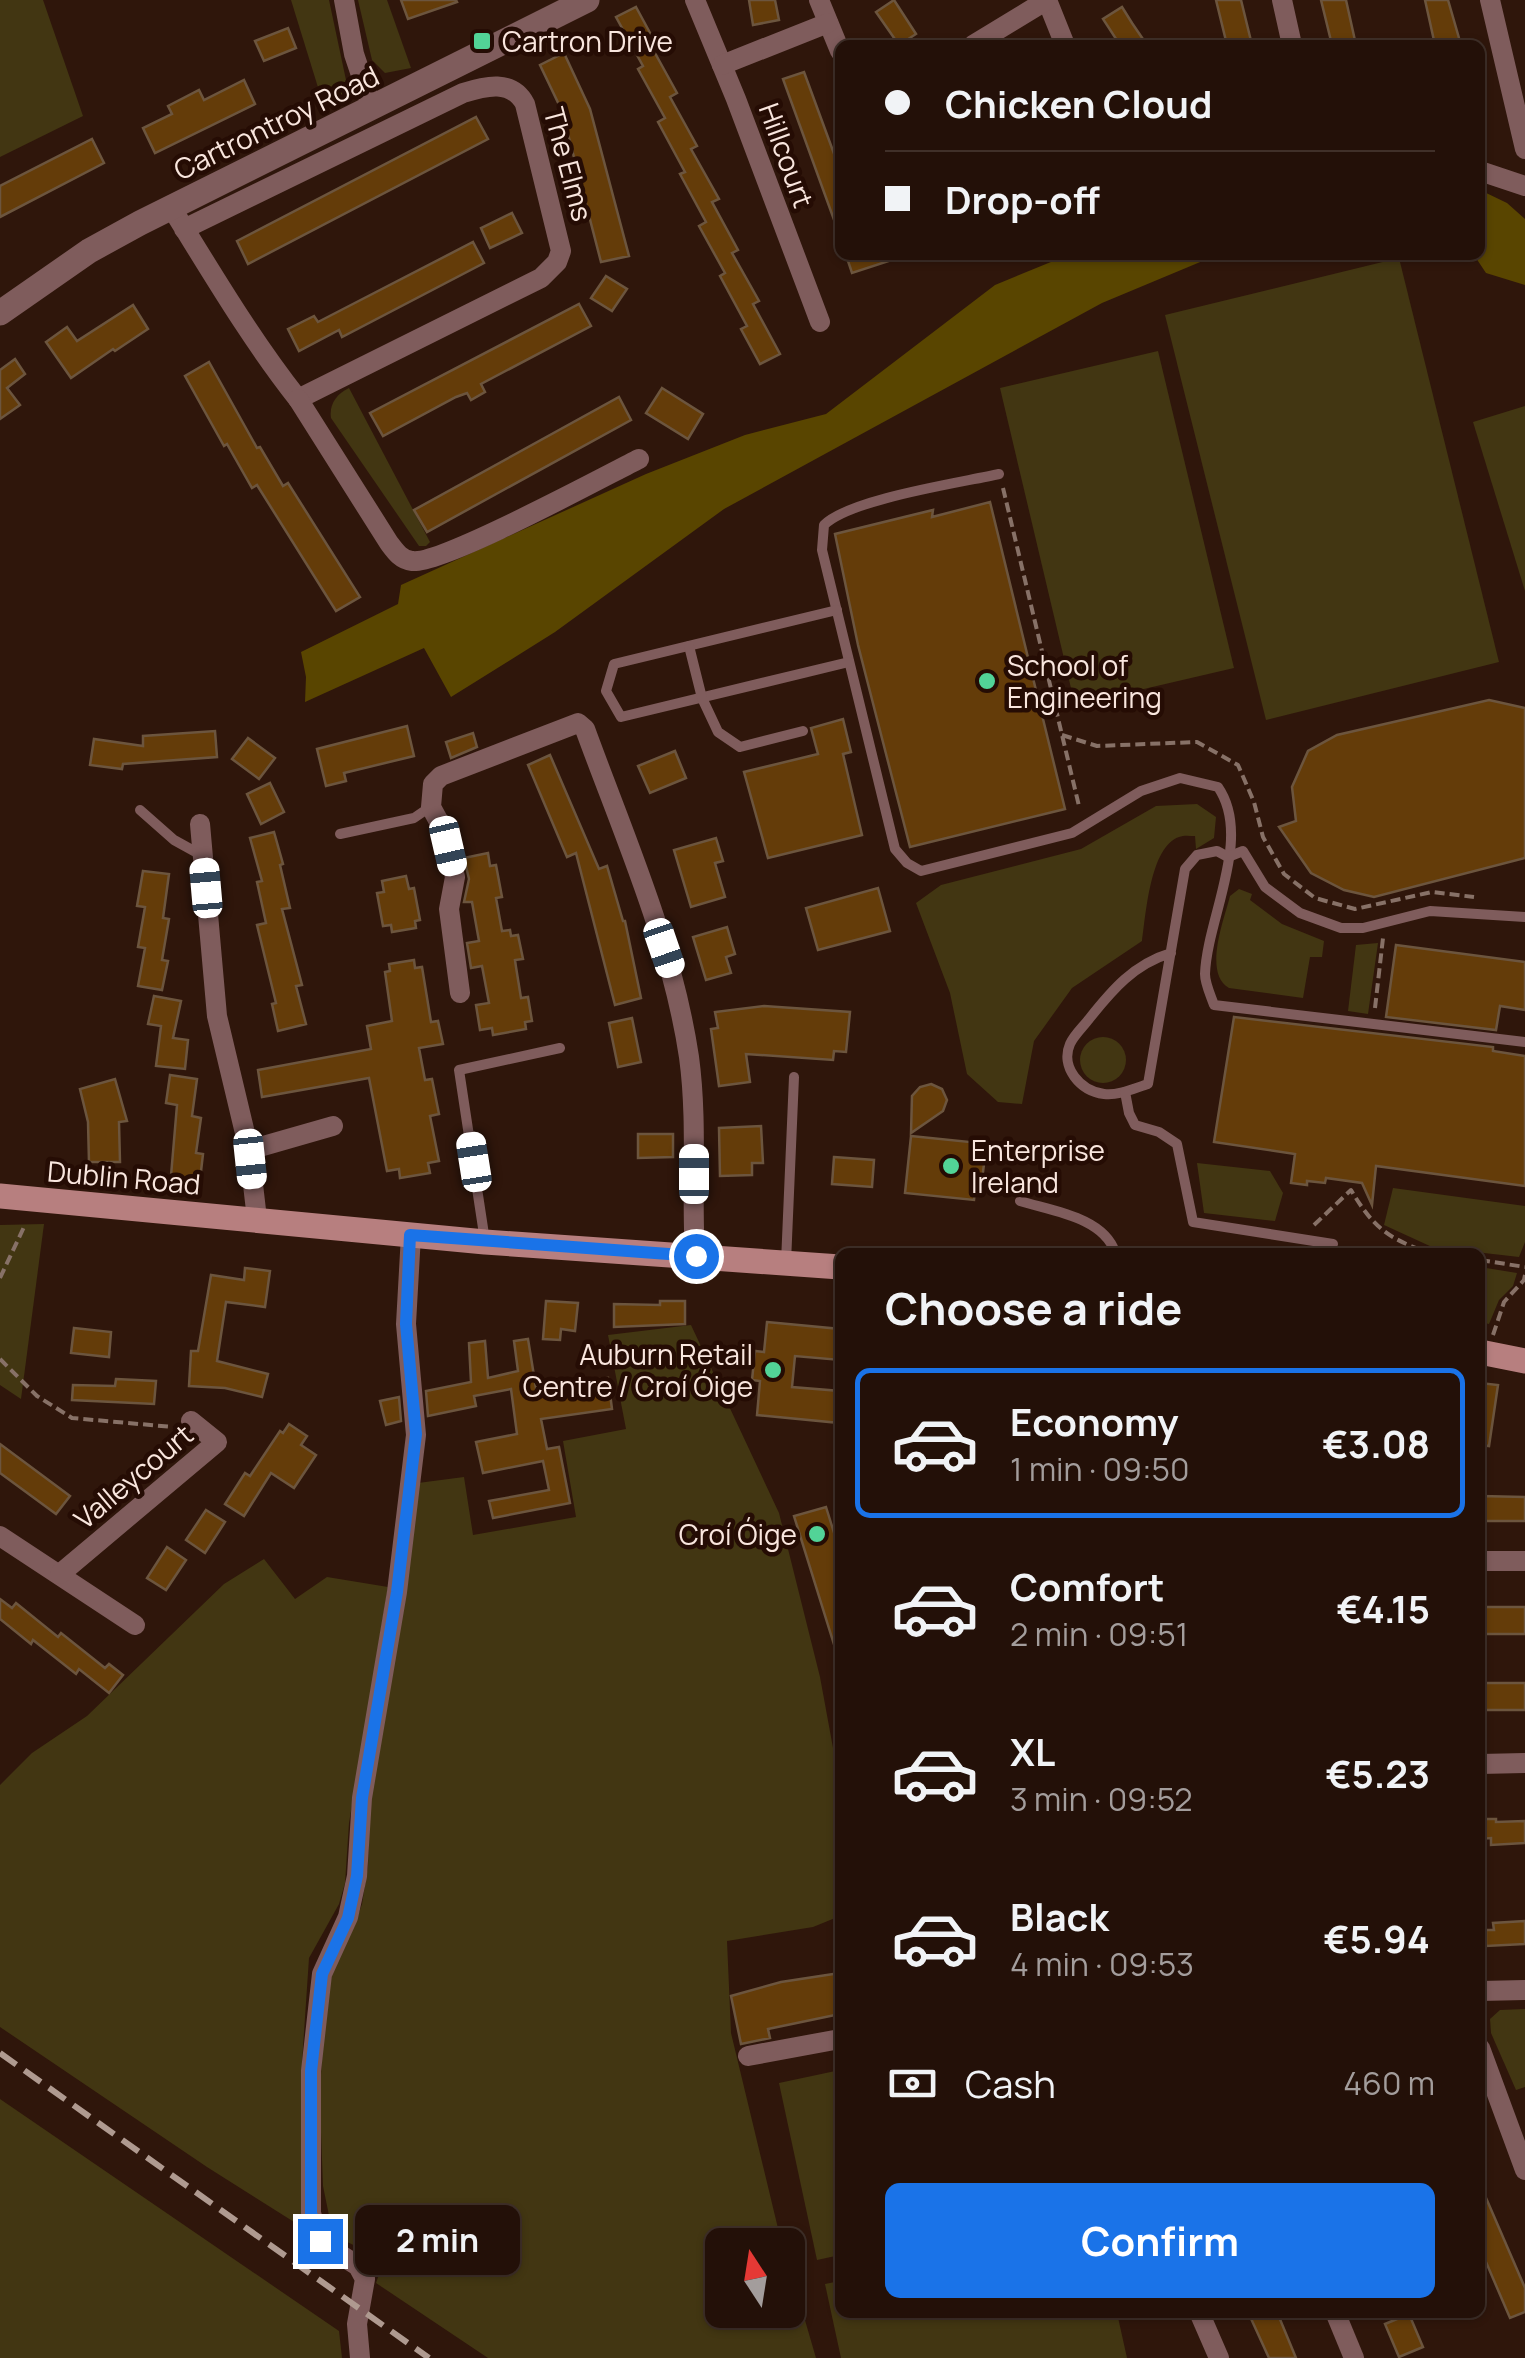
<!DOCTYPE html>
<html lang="en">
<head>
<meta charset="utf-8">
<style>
  :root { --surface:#231008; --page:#2b1912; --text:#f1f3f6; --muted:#a39d9c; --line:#403029; --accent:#1a73e8 }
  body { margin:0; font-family:Manrope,sans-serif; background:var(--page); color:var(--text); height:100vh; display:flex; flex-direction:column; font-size:38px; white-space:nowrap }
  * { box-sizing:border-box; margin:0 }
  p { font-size:32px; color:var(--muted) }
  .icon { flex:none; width:55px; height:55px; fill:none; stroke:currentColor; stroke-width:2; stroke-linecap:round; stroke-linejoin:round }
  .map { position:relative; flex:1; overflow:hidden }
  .sheet { position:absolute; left:835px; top:1248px; width:650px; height:1070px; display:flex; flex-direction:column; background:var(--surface); border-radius:15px; box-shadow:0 2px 8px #0004,0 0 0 2px var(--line) }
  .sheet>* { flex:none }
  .banner { position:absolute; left:835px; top:40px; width:650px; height:220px; border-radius:15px; box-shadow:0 2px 8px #0004,0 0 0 2px var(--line); display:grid; align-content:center; height:220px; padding:0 50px; background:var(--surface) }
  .needle { width:65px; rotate:348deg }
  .tools { position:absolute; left:705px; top:2228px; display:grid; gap:20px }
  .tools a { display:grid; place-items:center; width:100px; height:100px; border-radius:15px; background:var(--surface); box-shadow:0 2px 8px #0004,0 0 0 2px var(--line); font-size:50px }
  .end { position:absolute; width:45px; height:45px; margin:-22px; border:12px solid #1a73e8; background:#fff; box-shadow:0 0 0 5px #fff }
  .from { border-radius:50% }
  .bubble { position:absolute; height:70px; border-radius:15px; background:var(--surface); box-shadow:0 2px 8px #0004,0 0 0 2px var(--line); font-size:32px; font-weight:700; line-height:70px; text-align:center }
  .car { position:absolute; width:30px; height:60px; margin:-30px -15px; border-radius:12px; box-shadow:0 0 8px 2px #0007; background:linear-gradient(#fff 24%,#345 0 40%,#fff 0 76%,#345 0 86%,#fff 0) }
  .banner b { display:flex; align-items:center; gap:35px; height:95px; font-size:38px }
  .banner b+b { border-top:2px solid var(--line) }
  .banner i { width:25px; height:25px; background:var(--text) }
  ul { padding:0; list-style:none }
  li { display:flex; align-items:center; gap:30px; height:150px; margin:0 20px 15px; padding:0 30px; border:5px solid transparent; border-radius:15px }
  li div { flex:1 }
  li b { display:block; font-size:38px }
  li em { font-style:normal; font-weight:700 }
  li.selected { border-color:var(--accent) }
  li>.icon { width:90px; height:90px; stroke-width:1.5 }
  h2 { padding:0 50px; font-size:45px; line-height:120px }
  .pay { display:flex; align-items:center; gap:25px; height:110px; padding:0 50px; font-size:38px }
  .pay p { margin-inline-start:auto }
  .action { display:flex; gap:20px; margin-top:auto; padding:20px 50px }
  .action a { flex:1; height:115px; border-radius:15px; background:var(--accent); color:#fff; font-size:40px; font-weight:700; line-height:115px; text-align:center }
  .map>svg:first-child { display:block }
  .green { fill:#423612 }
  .forest { fill:#594500 }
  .building { fill:#643c09; stroke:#6c553e; stroke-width:2.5 }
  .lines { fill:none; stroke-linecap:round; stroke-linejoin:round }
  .path { stroke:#877167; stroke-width:4; stroke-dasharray:10 5; stroke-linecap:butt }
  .service { stroke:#7f5c5c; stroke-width:10 }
  .minor { stroke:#7f5c5c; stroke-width:20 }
  .tertiary { stroke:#7f5c5c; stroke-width:25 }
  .secondary { stroke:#b77f7f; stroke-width:25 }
  .rail { stroke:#af9a90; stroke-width:6; stroke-dasharray:20 10; stroke-linecap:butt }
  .route { stroke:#1a73e8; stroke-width:12 }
  .poi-dot { fill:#52d397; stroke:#250c04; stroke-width:4 }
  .labels { text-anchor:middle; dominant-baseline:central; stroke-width:9; stroke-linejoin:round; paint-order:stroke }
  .poi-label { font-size:28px; fill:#f9e6de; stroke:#250c04; text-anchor:start }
  .street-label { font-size:28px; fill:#f9e6de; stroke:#250c04 }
</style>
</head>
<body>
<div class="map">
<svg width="1525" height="2358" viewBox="0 0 1525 2358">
  <rect width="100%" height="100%" fill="#2f160b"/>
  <g class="green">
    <path d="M0,0H43L83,116L0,157Z"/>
    <path d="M291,0H329L346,80L342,94L325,110Z"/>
    <path d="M358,0H387L411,68L385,73L372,60Z"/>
    <path d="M1399,258L1499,662L1266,720L1165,315Z"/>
    <path d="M1158,351L1234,668L1075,705L1000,388Z"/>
    <path d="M349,388L430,542L426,546H419L331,418C329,405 336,394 349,388Z"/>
    <path d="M1525,406V591L1473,422Z"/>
    <path d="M1197,804L1216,817L1214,838L1196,849L1195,836C1190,836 1184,835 1179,837C1150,847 1146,914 1142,941L1072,988L1034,1041L1022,1104L998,1102L967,1074L950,993L916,903L941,885L1081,849L1156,806Z"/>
    <path d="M1239,889L1252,894L1250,900L1282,924L1324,941L1322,957H1310L1303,998L1229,988C1203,973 1224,920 1230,896Z"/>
    <path d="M1378,943L1368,1014L1348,1011L1356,945Z"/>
    <circle cx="1103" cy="1060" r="23"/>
    <path d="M1197,1163L1270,1171L1283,1193L1275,1221L1204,1213Z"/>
    <path d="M1393,1188L1525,1206V1242L1519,1257L1432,1247L1384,1225Z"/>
    <path d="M44,1224L21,1399L0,1385V1225Z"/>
    <path d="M1480,1267L1517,1273L1513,1286L1499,1300L1489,1324L1480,1322Z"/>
    <path d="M691,1325L779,1513L820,1677L840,1786V1916L813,1927L727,1941L731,2033L782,2245H722V2310H788V2262L816,2358H488L376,2283L384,2260L333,2235L323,2186L320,2106L323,2011L333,1962L354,1927L362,1904L368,1866L370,1787L418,1483L464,1477L473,1535L576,1517L563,1441L626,1429L608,1335Z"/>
    <path d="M264,1559L295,1599L327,1577L388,1587L349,1823L345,1883L339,1904L309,1958L302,2062V2227L207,2167L0,2027V1785L32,1753L87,1716L224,1584Z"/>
    <path d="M1525,2009V2087L1516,2090L1491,2033L1490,2019L1500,2010Z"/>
    <path d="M840,2070V2255L817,2260L779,2083Z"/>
    <path d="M0,2099L339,2331L342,2358H0Z"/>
    <path d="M840,2281V2312L1117,2313L1127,2358H841L825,2284Z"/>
  </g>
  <g class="forest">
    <path d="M1480,190L1507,203L1525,219V285L1486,273L1474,255H1480Z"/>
    <path d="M1068,255H1217L1102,303L724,509L555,632L451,697L424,648L305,702L306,677L301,652L398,604L401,585L646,474L745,435L826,414L995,285Z"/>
  </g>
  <g class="building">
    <path d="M401,0H456L457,2L408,19Z"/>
    <path d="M749,0H775L779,20L753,25Z"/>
    <path d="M894,0L916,34L899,45L876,12Z"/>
    <path d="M1216,0H1241L1252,45H1227Z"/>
    <path d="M1321,0H1346L1356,45H1332Z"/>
    <path d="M1425,0H1448L1461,45H1435Z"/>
    <path d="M636,7L655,42L650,44L677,93L670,97L697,146L691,149L719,199L712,202L738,250L732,253L759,301L753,304L780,354L760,364L741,329L747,326L720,276L725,273L699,226L706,222L680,174L685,172L658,122L665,118L638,69L643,66L616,17Z"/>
    <path d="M1122,7L1132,23L1147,45H1120L1103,19Z"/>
    <path d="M288,28L296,48L264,61L255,41Z"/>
    <path d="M564,53L590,109L629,256L601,262L562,111L540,65Z"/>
    <path d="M804,72L840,170V228H837L783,79Z"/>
    <path d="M244,80L255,104L155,153L143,128L172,114L168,106L199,90L204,100Z"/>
    <path d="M476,117L488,139L248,264L237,241Z"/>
    <path d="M92,139L104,163L0,217V186Z"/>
    <path d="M512,213L522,233L490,248L481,228Z"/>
    <path d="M473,242L484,263L342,337L339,330L299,351L288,329L314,316L318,322Z"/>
    <path d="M846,255H897L898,258L852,273Z"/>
    <path d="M606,276L627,289L612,311L591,298Z"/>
    <path d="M579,304L591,326L481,384L485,392L471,400L467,393L456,397L383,436L370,413Z"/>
    <path d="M133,305L148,329L115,351L113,349L71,378L46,342L67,327L77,341Z"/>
    <path d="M15,359L25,374L7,388L20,405L0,419V370Z"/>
    <path d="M209,362L257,448L260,447L283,486L288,483L360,597L336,611L257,485L252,488L227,444L224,446L185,376Z"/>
    <path d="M662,388L703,414L688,439L646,413Z"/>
    <path d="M619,397L631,420L427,532L414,510Z"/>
    <path d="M990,502L1065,809L910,847L858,645L835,534L933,510L932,517Z"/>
    <path d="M1489,700L1525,708V858L1374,897L1344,890L1311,873L1279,827L1296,821L1292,787L1308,751L1337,735Z"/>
    <path d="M843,719L851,752L843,754L862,835L768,858L744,772L818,754L811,728Z"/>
    <path d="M407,726L414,756L344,773L346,781L326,786L317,749Z"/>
    <path d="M215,731L217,757L123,764L122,769L90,765L94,739L143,746V736Z"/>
    <path d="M473,733L477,747L451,758L446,742Z"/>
    <path d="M248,738L275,758L259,779L232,759Z"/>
    <path d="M675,751L686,778L650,793L638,766Z"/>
    <path d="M550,755L599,869L607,866L623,921H625L641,998L615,1005L576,853L567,857L528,765Z"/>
    <path d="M270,783L284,812L261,824L247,794Z"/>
    <path d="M274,832L283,864L280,865L290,908L282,909L302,985L296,986L306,1024L278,1031L272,1004L276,1003L257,925L266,923L257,882L262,881L250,838Z"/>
    <path d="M716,838L723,861L715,863L725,897L691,907L674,850Z"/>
    <path d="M488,853L490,866L496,865L502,897L496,898L502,931L510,930L511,936L518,935L523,959L515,960L516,967L521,998L528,997L532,1021L525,1022L526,1029L493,1035L492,1028L480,1030L476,1005L489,1003L482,966L471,968L467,943L479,941L472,902H464L469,879L464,858Z"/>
    <path d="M143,871L169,874L163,918L169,919L162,960L168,961L162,990L138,986L145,948L138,947L145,907L137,906Z"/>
    <path d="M406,876L409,889L414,888L420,920L415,921L416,928L392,932L391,925L383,926L377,893L384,892L382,881Z"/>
    <path d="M878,888L890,931L818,950L806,908Z"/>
    <path d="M727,927L735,954L726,957L731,973L706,980L693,937Z"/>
    <path d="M1396,945L1525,962V1010L1500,1006L1496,1030L1386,1017Z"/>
    <path d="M414,960L415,968L422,967L431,1022L438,1021L443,1044L419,1048L425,1080L432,1079L439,1114L430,1116L439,1161L428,1163L430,1173L400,1178L399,1169L387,1171L369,1078L262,1097L258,1070L371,1049L367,1026L392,1021L385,972L390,971L389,964Z"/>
    <path d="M154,996L181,1001L173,1038L188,1040L185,1069L156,1066L161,1026L148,1024Z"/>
    <path d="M764,1006L850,1012L846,1052L834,1051L833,1060L746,1054L750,1082L719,1086L711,1029L718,1028L715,1012Z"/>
    <path d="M1234,1017L1493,1047V1051L1525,1056V1186L1376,1166L1372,1205L1362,1183L1326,1178L1325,1183L1307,1181V1185L1291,1183L1295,1154L1214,1142Z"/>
    <path d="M632,1018L641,1062L618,1067L609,1023Z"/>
    <path d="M170,1075L197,1079L192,1116L201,1118L196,1153L203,1154L200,1180L171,1176L177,1105L166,1103Z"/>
    <path d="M115,1079L127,1121L119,1122L120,1162H89L88,1122L80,1089Z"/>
    <path d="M931,1084L942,1089L947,1100L943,1111L911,1133L912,1096L920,1087Z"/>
    <path d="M761,1126L763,1163H752V1175L720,1176L719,1128Z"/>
    <path d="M638,1134H673V1157L638,1158Z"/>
    <path d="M911,1136L980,1143L978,1163L984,1164L982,1180H976L974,1200L905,1193Z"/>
    <path d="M834,1157L874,1160L872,1187L832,1184Z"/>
    <path d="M245,1268L270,1271L265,1307L226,1302L217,1361L268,1374L262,1397L225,1388L189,1386L191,1351H198L211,1275L244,1280Z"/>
    <path d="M546,1301L578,1303L575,1331L561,1329L560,1340L543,1339Z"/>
    <path d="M660,1301H685V1324L614,1327V1304L660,1305Z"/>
    <path d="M767,1322L840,1329V1360L795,1356L792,1387L840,1391V1423L757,1415L760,1381L752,1380L755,1351L764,1352Z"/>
    <path d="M74,1328L111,1332L109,1357L71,1353Z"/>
    <path d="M528,1339L536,1388L608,1378L612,1409L541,1419L547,1449L559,1447L570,1503L493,1518L489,1501L549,1490L543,1461L483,1473L476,1442L517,1434L511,1389L474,1396L476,1406L428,1416L426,1391L471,1382L469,1343L485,1341L488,1378L518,1371L514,1341Z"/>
    <path d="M116,1379L156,1381L154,1404L72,1400L73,1385L115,1386Z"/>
    <path d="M1480,1383L1498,1385L1489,1446L1480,1445Z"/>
    <path d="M399,1397L401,1421L386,1425L380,1401Z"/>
    <path d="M289,1424L307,1436L301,1445L316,1455L294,1488L271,1473L244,1516L225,1504L245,1473L250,1476L280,1431L283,1433Z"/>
    <path d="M0,1444L70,1496L56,1514L0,1473Z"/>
    <path d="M1480,1496L1525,1497V1521H1480Z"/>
    <path d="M826,1507L840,1552V1654H837L794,1516Z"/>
    <path d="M206,1510L225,1522L205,1553L186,1540Z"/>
    <path d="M167,1547L186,1560L166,1590L147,1578Z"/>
    <path d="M0,1599L12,1608L16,1603L58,1637L61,1633L105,1668L109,1664L123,1675L109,1693L79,1669L76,1674L33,1640L31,1644L0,1619Z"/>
    <rect x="1480" y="1607" width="45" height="27"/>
    <rect x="1480" y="1683" width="45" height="27"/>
    <path d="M1480,1819H1496V1822L1525,1821V1843L1491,1845V1838L1480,1839Z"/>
    <path d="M1525,1921V1944L1486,1946V1930H1494L1493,1923Z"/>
    <path d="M840,1973V2014L768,2029L770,2038L741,2044L731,1996L781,1982Z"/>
    <path d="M1480,2184L1525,2288V2312L1510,2318L1480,2248Z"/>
    <path d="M1248,2312H1277L1296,2358H1269Z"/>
    <path d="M1409,2314L1423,2347L1399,2357L1385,2324Z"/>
  </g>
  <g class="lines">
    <g class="path">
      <path d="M1003,488L1079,806"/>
      <path d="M1062,735L1097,746L1197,742L1238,765L1254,802L1263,837L1284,874L1315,898L1355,909L1432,892L1474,897"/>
      <path d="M1375,1008L1383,938"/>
      <path d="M1314,1225L1351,1190C1373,1227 1387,1238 1427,1252"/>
      <path d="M1480,1260L1525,1267"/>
      <path d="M0,1278L24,1227"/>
      <path d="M1493,1335L1504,1302L1524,1280L1525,1275"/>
      <path d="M0,1359L37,1396L72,1418L173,1427"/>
    </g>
    <g class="service">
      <path d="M999,474C959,483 850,499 824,525L822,550L895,849L907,863L921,871L1072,833L1141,791L1180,778L1218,787C1253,838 1207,918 1205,974C1205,984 1211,996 1214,1005L1525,1042"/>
      <path d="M837,610L614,664L606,691L621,717L849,662"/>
      <path d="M689,646L702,698L718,732L740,747L803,731"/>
      <path d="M140,810L174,840L203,856"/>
      <path d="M340,834L414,818L430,807"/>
      <path d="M1171,953C1134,964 1112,990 1089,1019C1083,1027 1074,1035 1070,1044C1060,1067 1080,1091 1104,1094C1118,1096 1135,1088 1148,1084L1185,869L1197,855L1217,851L1228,857L1243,851L1265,887L1300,913L1341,928H1363L1430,911L1525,917"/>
      <path d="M1125,1092L1129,1113L1135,1125L1159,1132L1177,1144L1193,1222L1333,1244"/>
      <path d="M1020,1201C1052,1211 1103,1217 1115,1252"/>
      <path d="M485,1241L459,1070L560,1048"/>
      <path d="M786,1262L794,1077"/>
    </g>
    <g class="minor">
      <path d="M344,0L354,54L372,108"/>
      <path d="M695,0L736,99L820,322"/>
      <path d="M819,0L840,51"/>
      <path d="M1047,0L1065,45"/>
      <path d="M1282,0L1292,45"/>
      <path d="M1490,0L1525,149"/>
      <path d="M973,45L1047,0"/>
      <path d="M722,65L828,23"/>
      <path d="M1480,171L1525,186"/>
      <path d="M171,207C212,273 250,338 298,399L541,278L557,262L561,251L525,104C512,79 485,86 463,93L184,229"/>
      <path d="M298,399L389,543C395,551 401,560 412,561C441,565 603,477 639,459"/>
      <path d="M200,824L217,1016L249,1150L257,1219"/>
      <path d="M460,993L449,909L455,877L444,831L431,807L433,784L441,776L578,723L585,729C624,836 672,943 689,1057C698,1123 691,1190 695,1256"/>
      <path d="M249,1150L333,1126"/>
      <path d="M0,1536L135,1625"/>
      <path d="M1480,1561H1525"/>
      <path d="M60,1574L217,1442L191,1421"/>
      <path d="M1480,1764L1525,1763"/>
      <path d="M1480,1991L1525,1990"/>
      <path d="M1480,2048L1525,2170"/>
      <path d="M748,2056L840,2039"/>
      <path d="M1199,2312L1219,2358"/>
      <path d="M1335,2312L1354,2358"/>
      <path d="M360,2358L357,2324L365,2279L358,2266L319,2241L311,2213V2071L322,1974L348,1917L357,1876L362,1798L397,1592L416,1435L406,1324L411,1235"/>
    </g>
    <path class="tertiary" d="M0,313L89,251L140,223L587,0"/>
    <g class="secondary">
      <path d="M0,1196L485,1242L840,1267"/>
      <path d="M1480,1352L1525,1361"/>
    </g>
    <path class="rail" d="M0,2053L429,2358"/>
  </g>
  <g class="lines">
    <path class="route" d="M320,2241L311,2213V2071L322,1974L348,1918L357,1876L362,1798L397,1592L416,1434L406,1324L410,1235L696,1256"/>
  </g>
  <g class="poi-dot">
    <rect x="472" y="31" width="20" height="20" rx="5"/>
    <circle cx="987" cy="681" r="10"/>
    <circle cx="951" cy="1166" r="10"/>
    <circle cx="773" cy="1370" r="10"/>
    <circle cx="817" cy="1534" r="10"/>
  </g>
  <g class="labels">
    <g class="poi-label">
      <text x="502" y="41">Cartron Drive</text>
      <text x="1007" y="665">School of<tspan x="1007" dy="32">Engineering</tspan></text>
      <text x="971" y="1150">Enterprise<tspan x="971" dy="32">Ireland</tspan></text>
      <text x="753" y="1354" text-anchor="end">Auburn Retail<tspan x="753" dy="32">Centre / Croí Óige</tspan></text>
      <text x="797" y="1534" text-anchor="end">Croí Óige</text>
    </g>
    <g class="street-label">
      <text transform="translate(276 122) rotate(-26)">Cartrontroy Road</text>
      <text transform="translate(787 155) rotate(70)">Hillcourt</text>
      <text transform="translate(569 164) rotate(75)">The Elms</text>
      <text transform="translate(124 1177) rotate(5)">Dublin Road</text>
      <text transform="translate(133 1476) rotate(-40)">Valleycourt</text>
    </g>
  </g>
</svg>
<div class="tools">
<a><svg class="needle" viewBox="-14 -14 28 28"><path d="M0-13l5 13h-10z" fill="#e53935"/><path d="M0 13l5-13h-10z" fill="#a39d9c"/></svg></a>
</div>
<i class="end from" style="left:696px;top:1256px"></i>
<i class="end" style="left:320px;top:2241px"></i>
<div class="bubble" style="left:355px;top:2205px;width:165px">2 min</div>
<i class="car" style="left:448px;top:846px;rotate:167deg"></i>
<i class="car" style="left:206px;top:888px;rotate:355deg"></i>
<i class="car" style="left:664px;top:948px;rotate:161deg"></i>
<i class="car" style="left:250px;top:1159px;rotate:174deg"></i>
<i class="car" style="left:474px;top:1162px;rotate:351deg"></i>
<i class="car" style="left:694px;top:1174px;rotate:0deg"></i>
<div class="banner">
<b><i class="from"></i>Chicken Cloud</b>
<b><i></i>Drop-off</b>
</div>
<section class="sheet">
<h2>Choose a ride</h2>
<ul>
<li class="selected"><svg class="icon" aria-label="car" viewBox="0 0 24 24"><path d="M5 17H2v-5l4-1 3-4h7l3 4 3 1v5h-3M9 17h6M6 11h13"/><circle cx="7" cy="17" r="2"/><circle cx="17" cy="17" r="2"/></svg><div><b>Economy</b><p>1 min · 09:50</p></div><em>€3.08</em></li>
<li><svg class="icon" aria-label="car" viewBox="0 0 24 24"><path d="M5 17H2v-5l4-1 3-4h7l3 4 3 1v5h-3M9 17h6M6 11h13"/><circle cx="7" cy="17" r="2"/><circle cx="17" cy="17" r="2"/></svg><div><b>Comfort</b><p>2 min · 09:51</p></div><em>€4.15</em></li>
<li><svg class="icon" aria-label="car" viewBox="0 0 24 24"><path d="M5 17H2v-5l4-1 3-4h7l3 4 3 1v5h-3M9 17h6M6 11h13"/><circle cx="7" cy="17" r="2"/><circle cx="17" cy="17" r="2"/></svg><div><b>XL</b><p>3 min · 09:52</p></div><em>€5.23</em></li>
<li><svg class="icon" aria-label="car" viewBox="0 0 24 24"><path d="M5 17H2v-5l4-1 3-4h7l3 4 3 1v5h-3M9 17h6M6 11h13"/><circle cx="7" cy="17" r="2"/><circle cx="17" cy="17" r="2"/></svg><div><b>Black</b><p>4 min · 09:53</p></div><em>€5.94</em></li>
</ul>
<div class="pay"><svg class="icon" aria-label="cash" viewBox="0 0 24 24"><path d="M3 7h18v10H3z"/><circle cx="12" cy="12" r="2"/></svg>Cash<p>460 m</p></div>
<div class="action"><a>Confirm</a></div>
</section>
</div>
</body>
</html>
